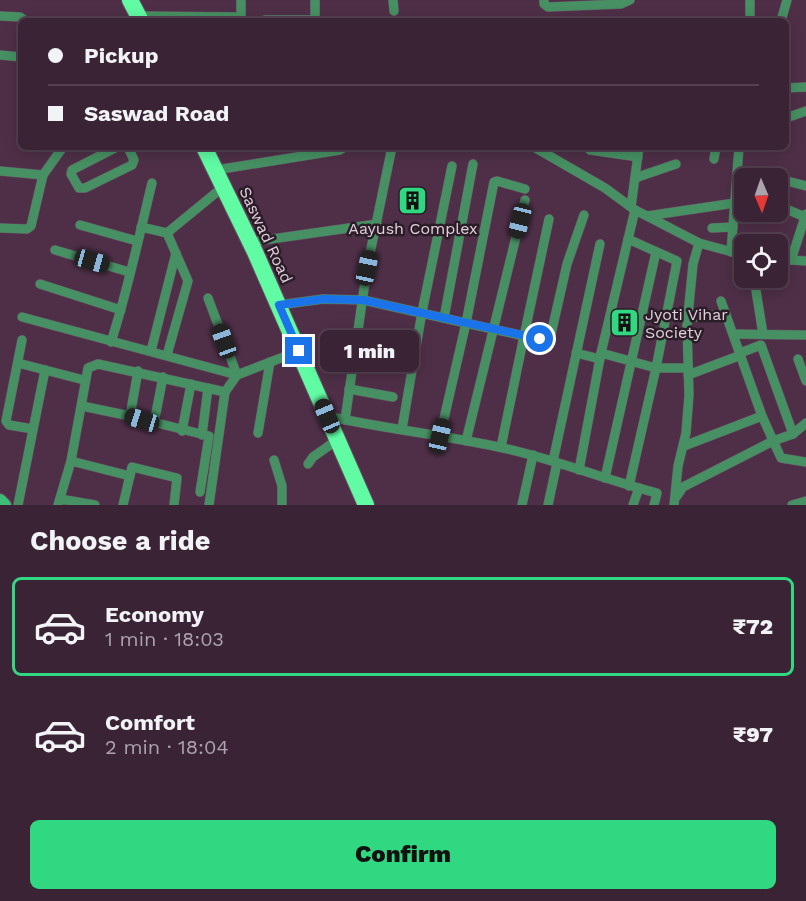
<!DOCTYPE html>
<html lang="en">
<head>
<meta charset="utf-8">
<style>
  :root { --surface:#3a2335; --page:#412b3d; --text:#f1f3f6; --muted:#aba4ad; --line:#544050; --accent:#31d882 }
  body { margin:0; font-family:"Work Sans",sans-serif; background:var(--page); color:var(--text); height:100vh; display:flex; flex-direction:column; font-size:22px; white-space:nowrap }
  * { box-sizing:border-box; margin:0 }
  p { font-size:20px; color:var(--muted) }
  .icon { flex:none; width:33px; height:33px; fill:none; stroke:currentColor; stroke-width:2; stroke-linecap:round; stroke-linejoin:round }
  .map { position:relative; height:505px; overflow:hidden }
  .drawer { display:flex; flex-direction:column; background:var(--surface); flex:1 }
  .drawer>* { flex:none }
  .top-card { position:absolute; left:18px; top:18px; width:771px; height:132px; border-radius:9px; box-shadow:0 3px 15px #0003,0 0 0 2px var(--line); display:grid; align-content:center; height:132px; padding:0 30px; background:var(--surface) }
  .needle { width:39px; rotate:178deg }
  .fabs { position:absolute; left:734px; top:168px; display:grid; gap:12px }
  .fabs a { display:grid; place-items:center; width:54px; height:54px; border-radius:9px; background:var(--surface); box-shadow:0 3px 15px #0003,0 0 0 2px var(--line); font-size:30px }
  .end { position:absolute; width:27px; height:27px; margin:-14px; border:8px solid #1a73e8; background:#fff; box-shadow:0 0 0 3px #fff }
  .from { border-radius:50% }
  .bubble { position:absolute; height:42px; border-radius:9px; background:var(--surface); box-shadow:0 3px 15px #0003,0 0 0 2px var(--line); font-size:20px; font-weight:800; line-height:42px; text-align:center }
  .car { position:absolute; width:18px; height:36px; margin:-18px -9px; border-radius:8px; box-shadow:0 0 4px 2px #0007; background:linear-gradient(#222 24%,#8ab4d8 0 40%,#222 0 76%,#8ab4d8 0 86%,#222 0) }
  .top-card b { display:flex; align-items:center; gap:21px; height:57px; font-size:22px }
  .top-card b+b { border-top:2px solid var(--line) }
  .top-card i { width:15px; height:15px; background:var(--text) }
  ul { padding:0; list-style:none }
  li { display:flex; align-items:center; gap:18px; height:99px; margin:0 12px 9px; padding:0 18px; border:3px solid transparent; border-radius:9px }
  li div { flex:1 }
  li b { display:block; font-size:22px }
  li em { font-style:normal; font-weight:800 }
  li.active { border-color:var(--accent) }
  li>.icon { width:54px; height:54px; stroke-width:1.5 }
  h2 { padding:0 30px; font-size:27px; line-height:72px }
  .cta { display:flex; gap:12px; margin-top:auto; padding:12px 30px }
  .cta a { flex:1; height:69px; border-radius:9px; background:var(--accent); color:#111; font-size:24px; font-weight:800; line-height:69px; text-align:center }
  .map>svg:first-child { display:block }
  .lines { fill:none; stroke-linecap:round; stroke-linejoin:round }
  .street-casing { stroke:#694c62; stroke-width:10 }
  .secondary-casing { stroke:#694c62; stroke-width:14 }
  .highway-casing { stroke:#694c62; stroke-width:18 }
  .street { stroke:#469063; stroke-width:9 }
  .secondary { stroke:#3dbe77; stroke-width:12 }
  .highway { stroke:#60fba3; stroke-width:16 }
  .route { stroke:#1a73e8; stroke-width:8 }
  .labels { text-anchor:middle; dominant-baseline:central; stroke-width:5; stroke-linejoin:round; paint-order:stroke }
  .poi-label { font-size:16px; fill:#e2cedd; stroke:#2b1d28 }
  .street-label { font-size:16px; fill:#e2cedd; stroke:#2b1d28 }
</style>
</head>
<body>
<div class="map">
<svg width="806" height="505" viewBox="0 0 806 505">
  <rect width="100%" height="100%" fill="#4e2f47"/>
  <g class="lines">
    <defs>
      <g id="street">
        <path d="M315,0V21"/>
        <path d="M393,0L394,11"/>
        <path d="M544,0V4L548,7L621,4L630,0"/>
        <path d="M0,16L20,17L25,21"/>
        <path d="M139,16L241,17V0"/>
        <path d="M265,20H315"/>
        <path d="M750,21V0"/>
        <path d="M781,21L787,0"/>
        <path d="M0,55L21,57"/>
        <path d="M786,88L806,87"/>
        <path d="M786,118L806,111"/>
        <path d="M117,147L72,170L71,174L79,188H85L132,165L134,160L128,147"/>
        <path d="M534,147L605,188L635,210L647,216L699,243L744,255"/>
        <path d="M590,150L638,157"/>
        <path d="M714,159L716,147"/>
        <path d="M216,170L340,150L345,147"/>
        <path d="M0,171L43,175"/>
        <path d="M635,178L676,164"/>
        <path d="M631,207L639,147"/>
        <path d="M647,216L735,203"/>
        <path d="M805,217L779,206L787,181L806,186"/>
        <path d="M549,219L524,336L549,343L567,264L584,215"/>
        <path d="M80,225L137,241"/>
        <path d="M141,227L167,233"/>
        <path d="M0,228L27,229L31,226L43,175L63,147"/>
        <path d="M712,228L733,227"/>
        <path d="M167,233L223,187"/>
        <path d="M250,242L377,224"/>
        <path d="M55,250L129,272"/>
        <path d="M731,252L739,147"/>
        <path d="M777,259L806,261"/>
        <path d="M791,260L806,214"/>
        <path d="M754,278L763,334"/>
        <path d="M40,284L121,310"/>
        <path d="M208,298L237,375"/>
        <path d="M721,301L762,416L781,458L806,462"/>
        <path d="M279,305L323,299L363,300L524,336L501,447"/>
        <path d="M22,317L237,375"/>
        <path d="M444,318L473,164"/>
        <path d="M688,318L726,314"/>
        <path d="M733,334L806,335"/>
        <path d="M22,340L6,421L9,425L33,429"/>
        <path d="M111,342C128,290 139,236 152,183"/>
        <path d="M151,351L176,253"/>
        <path d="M576,353L600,359"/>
        <path d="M601,353L635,210"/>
        <path d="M740,353L761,345L793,434"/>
        <path d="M167,355L188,281L167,233"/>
        <path d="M798,359L806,381"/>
        <path d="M18,363L80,379"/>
        <path d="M688,375L741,355"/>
        <path d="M349,389L393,397"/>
        <path d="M82,406L125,415L209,436L200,492"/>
        <path d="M130,416L138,371"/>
        <path d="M327,416C385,429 445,435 503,448C555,459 605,480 657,493L654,505"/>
        <path d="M345,420L367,268L392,147"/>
        <path d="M154,423L163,377"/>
        <path d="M402,429L422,312L452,166"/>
        <path d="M182,431L191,384"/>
        <path d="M258,433L270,362"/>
        <path d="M202,435L208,388"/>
        <path d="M440,436L466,323L494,182L497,181L525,189"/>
        <path d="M466,441L525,200"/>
        <path d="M684,446L762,416"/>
        <path d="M274,460L282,486V505"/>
        <path d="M71,461L130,476"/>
        <path d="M553,461L600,244"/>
        <path d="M308,464L313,457L337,440"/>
        <path d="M579,470L601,353L656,368L677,261L628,239"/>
        <path d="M605,478L656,252"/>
        <path d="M629,486L656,368H688"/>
        <path d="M677,496L683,487L773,441L793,434L806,423"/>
        <path d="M60,499L95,505"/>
        <path d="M18,505L45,370"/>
        <path d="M58,505L71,461L88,368L98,364L225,392"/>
        <path d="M123,505L132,467L177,478L174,505"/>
        <path d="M209,505L225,392L237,375L299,351"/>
        <path d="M522,505L533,455"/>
        <path d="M548,505L557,463"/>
        <path d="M633,505L639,488"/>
        <path d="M674,505L678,466L686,433L689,395L687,325L693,264L699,243"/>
        <path d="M792,505L806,501"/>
      </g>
      <path id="secondary" d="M0,500L5,505"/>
      <g id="highway">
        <path d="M130,0L141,21"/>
        <path d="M204,147L255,252L366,505"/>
      </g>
    </defs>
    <use href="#street" class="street-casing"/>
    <use href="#secondary" class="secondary-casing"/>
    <use href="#highway" class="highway-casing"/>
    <use href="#street" class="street"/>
    <use href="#secondary" class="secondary"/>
    <use href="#highway" class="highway"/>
  </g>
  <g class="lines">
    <path class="route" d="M299,351L279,305L323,299L363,300L540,339"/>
  </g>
  <defs>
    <symbol id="building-square" viewBox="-11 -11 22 22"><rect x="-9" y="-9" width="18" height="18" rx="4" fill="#31d882" stroke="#2b1d28"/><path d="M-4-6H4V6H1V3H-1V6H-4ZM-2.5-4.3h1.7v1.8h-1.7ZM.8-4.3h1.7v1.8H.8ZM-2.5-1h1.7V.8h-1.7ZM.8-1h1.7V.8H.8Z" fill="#111"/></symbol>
  </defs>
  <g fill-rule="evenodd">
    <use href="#building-square" x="396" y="184" width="33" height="33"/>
    <use href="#building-square" x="608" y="306" width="33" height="33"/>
  </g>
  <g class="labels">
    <g class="poi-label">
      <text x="413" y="228">Aayush Complex</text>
      <text x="645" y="314" text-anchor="start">Jyoti Vihar<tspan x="645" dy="18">Society</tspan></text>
    </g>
    <g class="street-label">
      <text transform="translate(266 235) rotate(65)">Saswad Road</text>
    </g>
  </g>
</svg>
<div class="fabs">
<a><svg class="needle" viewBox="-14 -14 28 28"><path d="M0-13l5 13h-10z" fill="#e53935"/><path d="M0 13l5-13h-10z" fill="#aba4ad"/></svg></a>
<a><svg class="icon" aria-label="locate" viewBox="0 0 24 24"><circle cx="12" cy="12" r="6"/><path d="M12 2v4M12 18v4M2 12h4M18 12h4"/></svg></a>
</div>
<i class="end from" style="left:540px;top:339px"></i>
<i class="end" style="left:299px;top:351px"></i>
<div class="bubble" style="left:320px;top:330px;width:99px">1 min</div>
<i class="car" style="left:520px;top:221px;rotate:194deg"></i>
<i class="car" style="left:92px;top:261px;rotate:106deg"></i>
<i class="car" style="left:367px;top:268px;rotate:12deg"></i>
<i class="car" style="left:224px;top:341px;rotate:340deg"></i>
<i class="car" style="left:327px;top:416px;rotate:337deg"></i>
<i class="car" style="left:142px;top:420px;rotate:287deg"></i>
<i class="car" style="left:440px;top:436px;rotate:13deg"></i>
<div class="top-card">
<b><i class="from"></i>Pickup</b>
<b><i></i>Saswad Road</b>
</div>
</div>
<section class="drawer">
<h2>Choose a ride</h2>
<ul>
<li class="active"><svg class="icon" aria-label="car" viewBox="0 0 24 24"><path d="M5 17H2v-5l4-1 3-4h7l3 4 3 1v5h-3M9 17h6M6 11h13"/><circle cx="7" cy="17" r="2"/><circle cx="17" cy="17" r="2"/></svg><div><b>Economy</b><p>1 min · 18:03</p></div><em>₹72</em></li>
<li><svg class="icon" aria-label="car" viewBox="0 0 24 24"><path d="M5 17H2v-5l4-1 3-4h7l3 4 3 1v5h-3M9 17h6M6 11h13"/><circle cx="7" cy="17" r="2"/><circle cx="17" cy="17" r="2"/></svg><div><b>Comfort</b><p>2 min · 18:04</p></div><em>₹97</em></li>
</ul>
<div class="cta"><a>Confirm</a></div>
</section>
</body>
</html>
